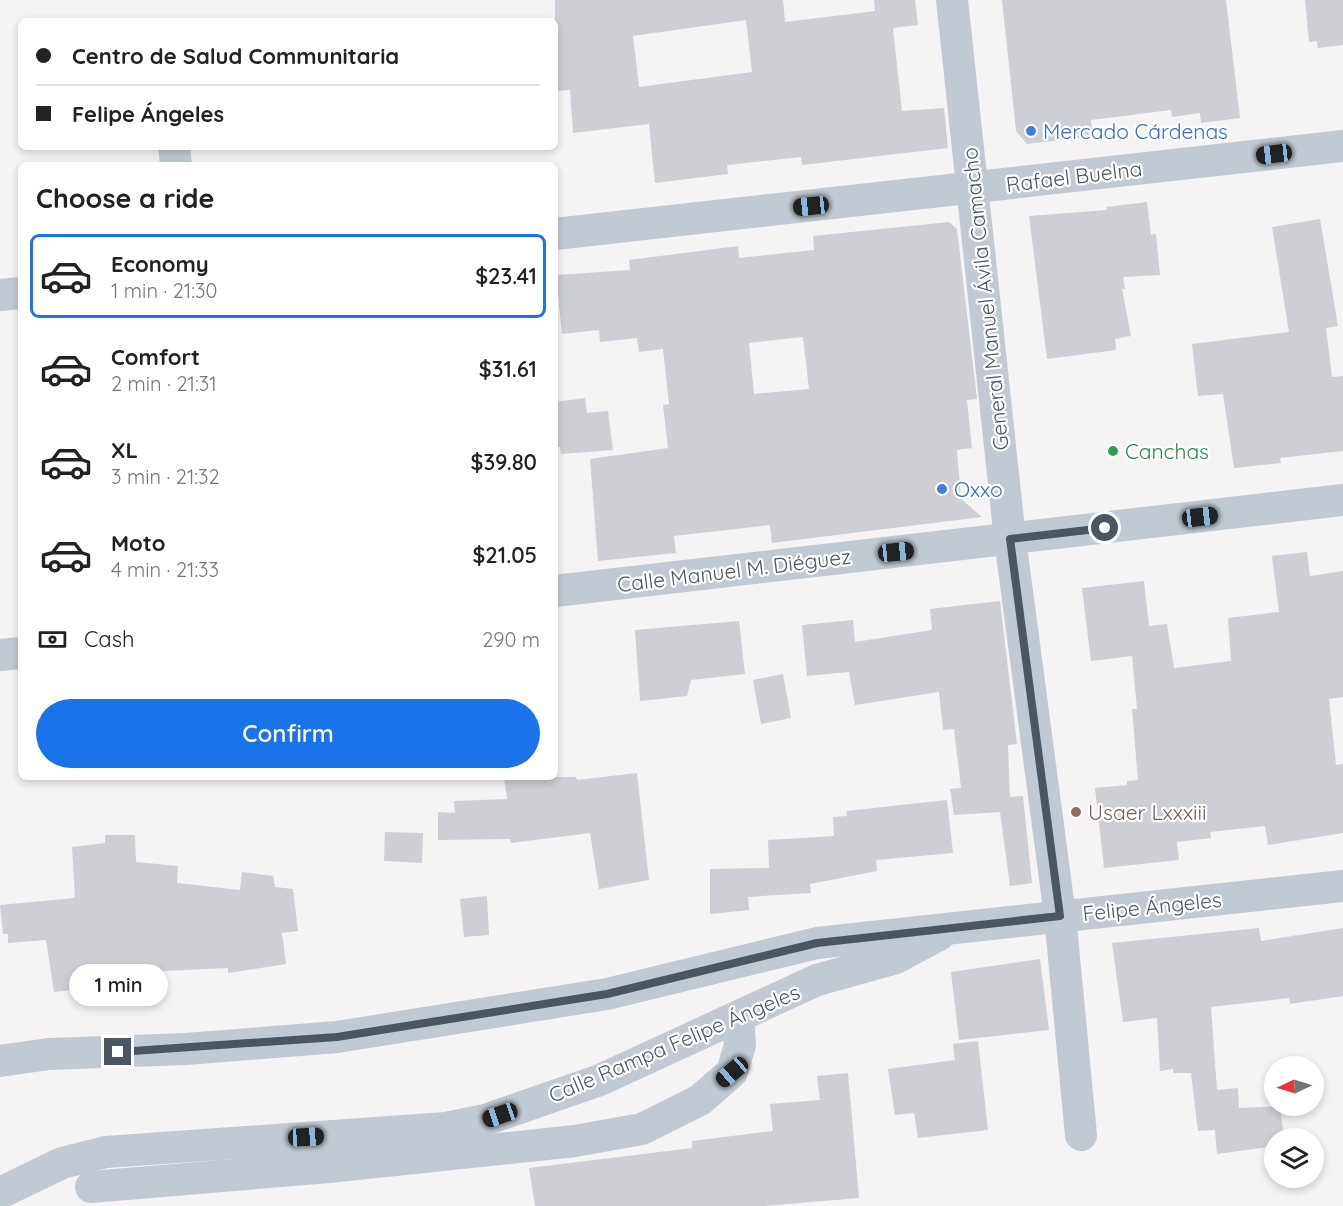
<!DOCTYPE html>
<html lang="en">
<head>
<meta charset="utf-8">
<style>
  :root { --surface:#fff; --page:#f6f6f6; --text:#222; --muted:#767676; --line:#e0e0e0; --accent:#1a73e8 }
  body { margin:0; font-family:Quicksand,sans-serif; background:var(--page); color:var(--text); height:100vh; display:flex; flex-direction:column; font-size:22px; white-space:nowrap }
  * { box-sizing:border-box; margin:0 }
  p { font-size:20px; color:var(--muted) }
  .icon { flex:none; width:33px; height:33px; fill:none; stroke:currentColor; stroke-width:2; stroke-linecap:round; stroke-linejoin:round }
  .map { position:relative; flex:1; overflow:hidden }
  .panel { position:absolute; left:18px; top:162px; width:540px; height:618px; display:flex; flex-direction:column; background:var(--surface); border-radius:9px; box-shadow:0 3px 9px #0003 }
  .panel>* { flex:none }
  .top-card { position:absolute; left:18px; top:18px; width:540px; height:132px; border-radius:9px; box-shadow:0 3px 9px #0003; display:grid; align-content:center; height:132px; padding:0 18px; background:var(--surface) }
  .needle { width:39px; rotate:266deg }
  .buttons { position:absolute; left:1264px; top:1056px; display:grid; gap:12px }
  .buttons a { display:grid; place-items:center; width:60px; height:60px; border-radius:50%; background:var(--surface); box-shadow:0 3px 9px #0003; font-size:30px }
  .end { position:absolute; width:27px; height:27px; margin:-14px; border:8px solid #4a5661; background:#fff; box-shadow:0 0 0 3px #fff }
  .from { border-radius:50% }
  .bubble { position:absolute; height:42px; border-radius:21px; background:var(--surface); box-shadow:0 3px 9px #0003; font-size:20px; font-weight:600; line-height:42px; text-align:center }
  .car { position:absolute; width:18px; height:36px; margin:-18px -9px; border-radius:8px; box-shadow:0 0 4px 2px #0007; background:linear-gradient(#222 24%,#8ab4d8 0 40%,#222 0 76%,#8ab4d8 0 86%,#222 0) }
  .top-card b { display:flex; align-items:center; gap:21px; height:57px; font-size:22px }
  .top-card b+b { border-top:2px solid var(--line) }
  .top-card i { width:15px; height:15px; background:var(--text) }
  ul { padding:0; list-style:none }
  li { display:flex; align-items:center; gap:18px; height:84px; margin:0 12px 9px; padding:0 6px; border:3px solid transparent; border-radius:9px }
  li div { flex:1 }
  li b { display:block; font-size:22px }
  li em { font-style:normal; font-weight:600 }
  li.on { border-color:var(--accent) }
  li>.icon { width:54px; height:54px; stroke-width:1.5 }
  h2 { padding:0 18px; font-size:27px; line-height:72px }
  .pay { display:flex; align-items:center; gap:15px; height:66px; padding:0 18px; font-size:22px }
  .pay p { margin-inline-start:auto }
  .action { display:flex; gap:12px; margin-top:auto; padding:12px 18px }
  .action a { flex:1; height:69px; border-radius:36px; background:var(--accent); color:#fff; font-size:24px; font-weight:600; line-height:69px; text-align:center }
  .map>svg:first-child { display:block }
  .building { fill:#cdcfd5; fill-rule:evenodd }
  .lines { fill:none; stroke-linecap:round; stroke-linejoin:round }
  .minor { stroke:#c1cad2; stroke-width:32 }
  .route { stroke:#4a5661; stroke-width:8 }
  .shop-dot { fill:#3f7fe0; stroke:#fff; stroke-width:2 }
  .leisure-dot { fill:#2e9e5b; stroke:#fff; stroke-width:2 }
  .education-dot { fill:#8d6e63; stroke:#fff; stroke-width:2 }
  .labels { text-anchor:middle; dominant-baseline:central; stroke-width:4.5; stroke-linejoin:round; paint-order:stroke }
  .shop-label { font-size:21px; fill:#366cbe; stroke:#fff; text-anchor:start }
  .street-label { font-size:21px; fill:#4a5661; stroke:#fff }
  .leisure-label { font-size:21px; fill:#27864d; stroke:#fff; text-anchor:start }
  .education-label { font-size:21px; fill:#785e54; stroke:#fff; text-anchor:start }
</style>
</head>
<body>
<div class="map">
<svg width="1343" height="1206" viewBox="0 0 1343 1206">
  <rect width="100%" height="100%" fill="#f5f3f3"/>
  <g class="building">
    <path d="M555,0H783L785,22L875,11L874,0H915L918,25L893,28L902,111L944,108L948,148L802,165L801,157L727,165L728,174L655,183L649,124L573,133L570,90L555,91ZM746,20L752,72L639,87L633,36Z"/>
    <path d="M1002,0H1226L1240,118L1201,123L1200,113L1172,117L1171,110L1091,120L1093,136L1027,144L1016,131Z"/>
    <path d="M1305,0H1343V45L1318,48L1317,41L1309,42Z"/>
    <path d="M1147,202L1151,235L1156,234L1160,275L1123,277L1125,289H1122L1131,336L1115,339L1116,350L1047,359L1029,216L1107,210L1106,207Z"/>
    <path d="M1320,219L1338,326L1326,328L1332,377L1343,376V451L1280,458L1281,463L1234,468L1223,394L1198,396L1192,344L1289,332L1272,227Z"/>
    <path d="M949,222L957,229L977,399L967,400L972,448L957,450L961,499L982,517L772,543L770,525L674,536L676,553L598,561L590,459L668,448L663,405L669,404L663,349L639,352L637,338L600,342L599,330L562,334L556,275L630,270L629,260L738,246L739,258L814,250L813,236ZM803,337L809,389L754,394L749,343Z"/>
    <path d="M585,398L587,413L608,411L613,450L561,454L560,447H555V402Z"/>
    <path d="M1307,552L1310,576L1343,571V697L1329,699L1336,765L1343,764V833L1268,845L1265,826L1210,832L1211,838L1177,842L1179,860L1104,868L1095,788L1127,785V781L1138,780L1132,709H1137L1132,656L1091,661L1082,588L1144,581L1149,626L1167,624L1174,668L1231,661L1228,618L1279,612L1272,556Z"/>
    <path d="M1000,601L1017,744L1008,745L1010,797L1023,796L1032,883L1010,886L1000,812L954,815L950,789L961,788L954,729L943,730L939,692L855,705L849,672L807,676L802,625L853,620L855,642L932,630L930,609Z"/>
    <path d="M739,621L745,674L691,680L687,696L640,701L635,630Z"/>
    <path d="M783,674L791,718L761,724L753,680Z"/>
    <path d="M637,773L649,880L599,889L590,833L511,843L510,839L438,840V812L455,813L454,801L507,799L504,777H576L577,780Z"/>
    <path d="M947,800L953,853L876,860L877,871L810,884L811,893L748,897L749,910L710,914V869L769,868L768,840L834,836L833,817L847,816L846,811Z"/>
    <path d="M385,832L423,833L422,863L384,861Z"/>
    <path d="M105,835H135L136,862L178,866L177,883L240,890L242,872L273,876L275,887L293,889L298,931L282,933L286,964L228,973V968L121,973V985L54,992L46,940L8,943V934H3L0,905L75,898L72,847L105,843Z"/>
    <path d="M487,896L489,935L464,937L460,899Z"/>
    <path d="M1259,928L1261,941L1343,928V996L1290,1004L1289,998L1211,1007L1217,1090L1238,1088L1239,1108L1280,1106L1284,1138H1275V1146L1217,1154L1215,1130L1198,1131L1191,1073H1173V1069L1160,1071L1157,1018L1123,1022L1112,943Z"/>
    <path d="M1040,959L1049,1030L959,1040L951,972Z"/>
    <path d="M978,1041L988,1130L918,1138L914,1113L895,1115L888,1069L955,1060L953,1044Z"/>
    <path d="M848,1073L859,1198L765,1206H535L529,1168L692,1148V1141L773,1131L770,1104L820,1100L817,1076Z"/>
  </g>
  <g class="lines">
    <g class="minor">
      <path d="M952,0L1010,539L1060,916L1081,1135"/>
      <path d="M174,147L176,165"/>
      <path d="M555,234L1343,146"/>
      <path d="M0,295L21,293"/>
      <path d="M555,591L1343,500"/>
      <path d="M0,655L21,653"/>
      <path d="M0,1061L49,1054L186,1049L337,1037L607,994L817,943L1343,886"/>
      <path d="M91,1187L329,1167L575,1141L642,1129L700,1100L732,1072L740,1045L738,1017"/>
      <path d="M0,1193L62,1163L106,1152L446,1128L485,1120L600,1080L817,980L896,958L939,935"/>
    </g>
  </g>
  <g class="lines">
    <path class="route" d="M118,1052L337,1037L607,994L817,943L1060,916L1010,539L1105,528"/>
  </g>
  <g class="shop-dot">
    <circle cx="1031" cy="131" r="6"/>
    <circle cx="942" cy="489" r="6"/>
  </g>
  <circle class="leisure-dot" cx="1113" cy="451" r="6"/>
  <circle class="education-dot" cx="1076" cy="812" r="6"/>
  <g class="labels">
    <g class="shop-label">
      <text x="1043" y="131">Mercado Cárdenas</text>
      <text x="954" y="489">Oxxo</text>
    </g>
    <g class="street-label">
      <text transform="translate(1074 176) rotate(-7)">Rafael Buelna</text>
      <text transform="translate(985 299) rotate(-96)">General Manuel Ávila Camacho</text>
      <text transform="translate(734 570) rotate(-7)">Calle Manuel M. Diéguez</text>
      <text transform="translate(1152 906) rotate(-6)">Felipe Ángeles</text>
      <text transform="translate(674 1043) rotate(-23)">Calle Rampa Felipe Ángeles</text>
    </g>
    <g class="leisure-label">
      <text x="1125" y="451">Canchas</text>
    </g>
    <g class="education-label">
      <text x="1088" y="812">Usaer Lxxxiii</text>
    </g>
  </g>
</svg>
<div class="buttons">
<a><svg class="needle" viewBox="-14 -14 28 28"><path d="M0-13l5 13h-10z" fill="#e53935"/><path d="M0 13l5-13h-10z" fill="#767676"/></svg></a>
<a><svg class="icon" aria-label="layers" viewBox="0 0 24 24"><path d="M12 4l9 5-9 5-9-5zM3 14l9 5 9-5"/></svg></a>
</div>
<i class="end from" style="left:1105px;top:528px"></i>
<i class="end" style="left:118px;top:1052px"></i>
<div class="bubble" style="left:69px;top:964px;width:99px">1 min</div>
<i class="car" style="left:1274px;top:154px;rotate:263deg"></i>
<i class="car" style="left:811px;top:206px;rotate:264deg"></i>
<i class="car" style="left:1200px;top:517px;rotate:83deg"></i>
<i class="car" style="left:896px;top:552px;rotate:84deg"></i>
<i class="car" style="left:732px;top:1072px;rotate:229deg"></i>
<i class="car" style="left:500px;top:1115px;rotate:251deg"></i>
<i class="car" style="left:306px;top:1137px;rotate:87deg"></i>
<div class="top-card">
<b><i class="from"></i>Centro de Salud Communitaria</b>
<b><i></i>Felipe Ángeles</b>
</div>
<section class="panel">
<h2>Choose a ride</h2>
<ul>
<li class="on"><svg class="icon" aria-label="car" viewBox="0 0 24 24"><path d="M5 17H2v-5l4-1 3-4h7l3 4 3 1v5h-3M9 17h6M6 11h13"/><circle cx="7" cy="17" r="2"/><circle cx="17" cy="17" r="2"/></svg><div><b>Economy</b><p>1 min · 21:30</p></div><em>$23.41</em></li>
<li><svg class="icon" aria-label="car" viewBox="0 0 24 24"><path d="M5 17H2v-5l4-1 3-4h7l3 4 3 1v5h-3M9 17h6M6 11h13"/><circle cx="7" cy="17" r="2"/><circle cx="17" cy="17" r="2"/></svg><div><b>Comfort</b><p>2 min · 21:31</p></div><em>$31.61</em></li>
<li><svg class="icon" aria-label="car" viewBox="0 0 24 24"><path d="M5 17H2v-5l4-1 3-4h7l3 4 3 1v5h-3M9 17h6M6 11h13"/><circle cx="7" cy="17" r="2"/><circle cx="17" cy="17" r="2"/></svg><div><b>XL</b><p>3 min · 21:32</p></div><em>$39.80</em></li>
<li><svg class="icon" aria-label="car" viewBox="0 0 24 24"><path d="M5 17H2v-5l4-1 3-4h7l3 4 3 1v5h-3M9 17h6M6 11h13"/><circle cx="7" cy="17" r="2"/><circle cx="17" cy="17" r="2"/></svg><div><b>Moto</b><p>4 min · 21:33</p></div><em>$21.05</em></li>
</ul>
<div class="pay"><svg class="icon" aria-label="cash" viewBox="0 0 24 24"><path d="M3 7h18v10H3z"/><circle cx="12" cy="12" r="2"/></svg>Cash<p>290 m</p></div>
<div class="action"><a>Confirm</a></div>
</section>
</div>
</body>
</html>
